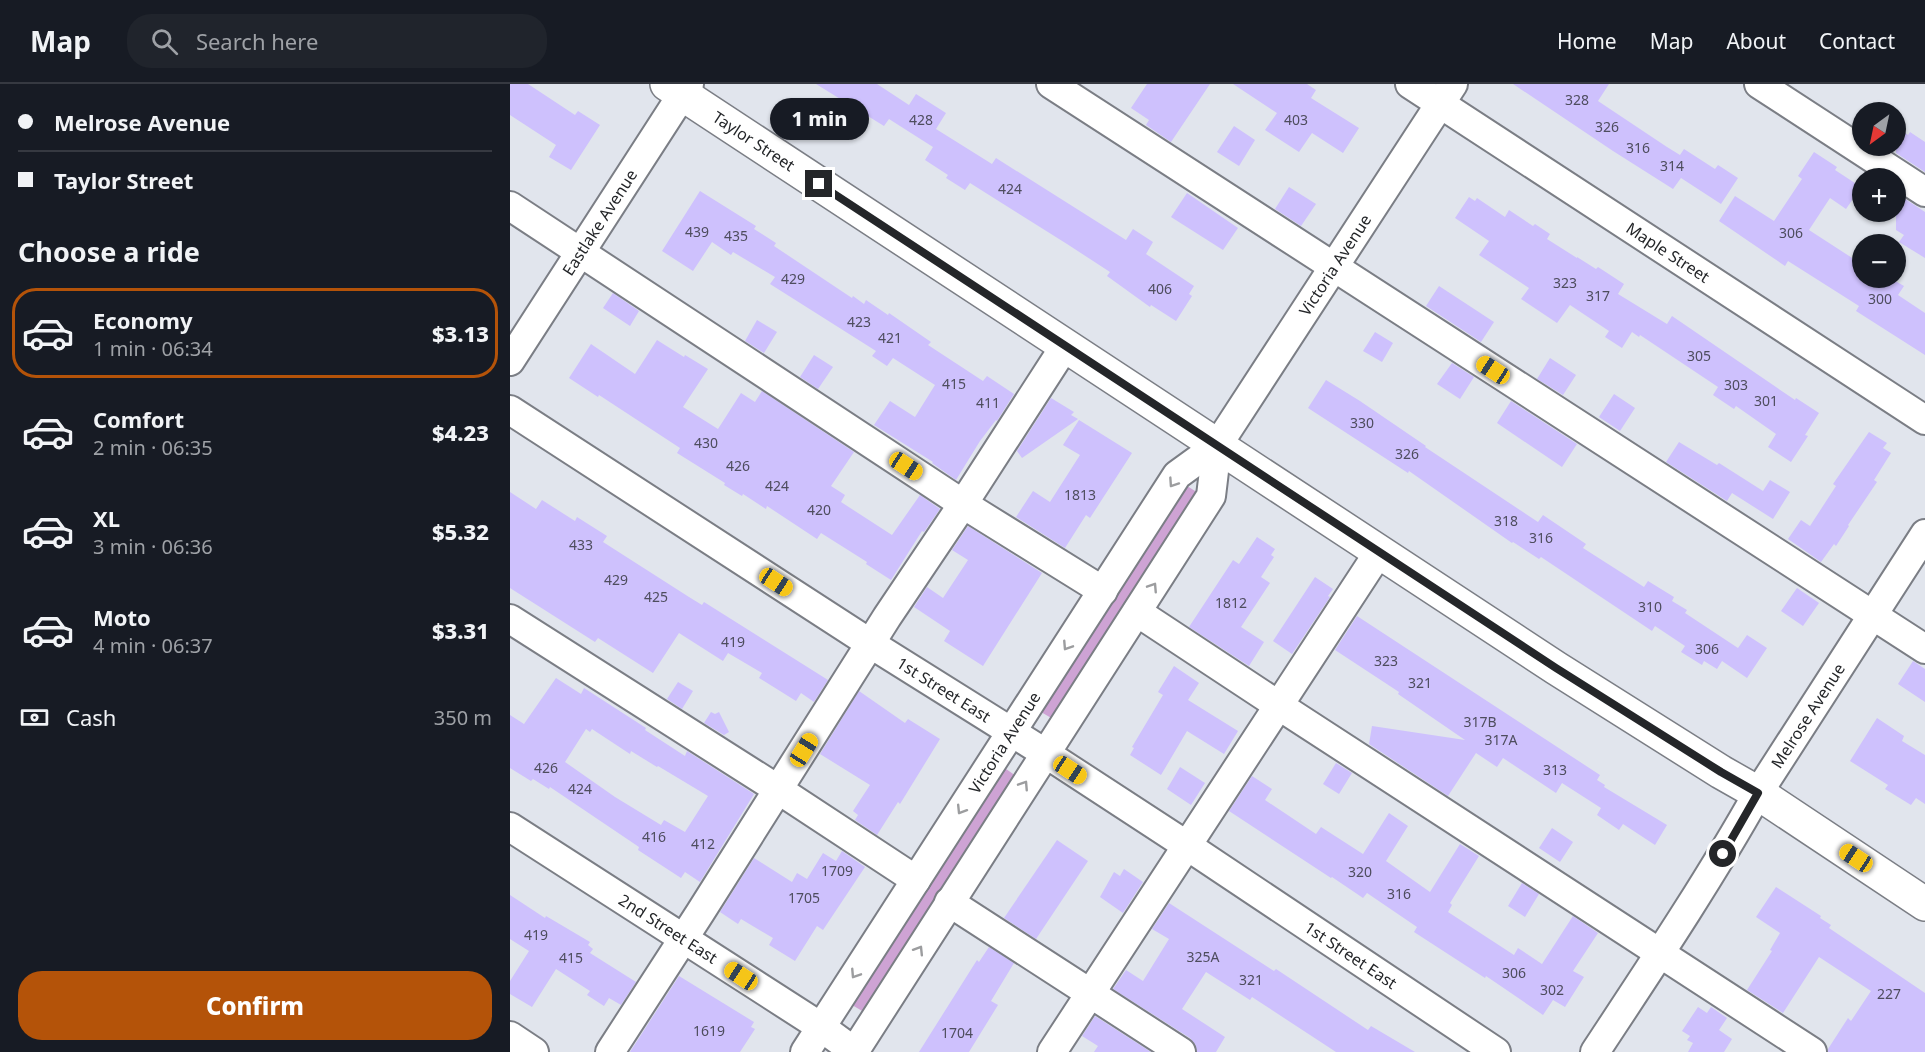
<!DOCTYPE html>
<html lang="en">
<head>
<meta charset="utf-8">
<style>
  :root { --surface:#171b24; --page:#20242c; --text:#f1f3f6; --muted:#9ea1a6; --line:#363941; --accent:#b45309 }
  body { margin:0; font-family:"Noto Sans",sans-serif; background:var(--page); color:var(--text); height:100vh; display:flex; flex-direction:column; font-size:22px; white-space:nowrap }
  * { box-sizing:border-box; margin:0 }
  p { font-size:20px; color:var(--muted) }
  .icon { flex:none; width:33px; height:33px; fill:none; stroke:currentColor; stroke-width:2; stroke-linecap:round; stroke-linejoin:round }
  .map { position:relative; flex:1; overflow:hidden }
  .details { display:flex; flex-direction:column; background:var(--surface); width:510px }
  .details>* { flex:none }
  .banner { display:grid; align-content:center; height:132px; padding:0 18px; background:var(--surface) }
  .needle { width:39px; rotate:213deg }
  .fabs { position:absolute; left:1342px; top:18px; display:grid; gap:12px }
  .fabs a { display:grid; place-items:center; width:54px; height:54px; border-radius:50%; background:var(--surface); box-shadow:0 2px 4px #0004; font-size:30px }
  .end { position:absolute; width:27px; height:27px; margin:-14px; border:8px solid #242629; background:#fff; box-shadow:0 0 0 3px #fff }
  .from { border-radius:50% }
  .bubble { position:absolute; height:42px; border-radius:21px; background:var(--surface); box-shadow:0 2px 4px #0004; font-size:20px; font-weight:800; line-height:42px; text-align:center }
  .car { position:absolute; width:18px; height:36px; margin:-18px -9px; border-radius:8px; box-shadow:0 0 4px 2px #0007; background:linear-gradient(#f5c518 24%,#345 0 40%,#f5c518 0 76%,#345 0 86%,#f5c518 0) }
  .banner b { display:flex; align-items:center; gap:21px; height:57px; font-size:22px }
  .banner b+b { border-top:2px solid var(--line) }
  .banner i { width:15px; height:15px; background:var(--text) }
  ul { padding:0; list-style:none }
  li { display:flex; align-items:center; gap:18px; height:90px; margin:0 12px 9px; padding:0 6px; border:3px solid transparent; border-radius:24px }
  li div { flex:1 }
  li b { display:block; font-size:22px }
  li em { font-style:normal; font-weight:800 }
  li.current { border-color:var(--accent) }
  li>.icon { width:54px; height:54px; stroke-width:1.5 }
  h2 { padding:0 18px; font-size:27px; line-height:72px }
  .pay { display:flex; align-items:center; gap:15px; height:66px; padding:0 18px; font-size:22px }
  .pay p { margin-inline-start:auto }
  .primary-button { display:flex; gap:12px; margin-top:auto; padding:12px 18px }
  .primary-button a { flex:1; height:69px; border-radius:24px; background:var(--accent); color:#fff; font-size:24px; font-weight:800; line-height:69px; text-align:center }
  header { display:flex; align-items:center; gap:36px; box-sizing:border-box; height:84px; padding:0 30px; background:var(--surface); border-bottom:2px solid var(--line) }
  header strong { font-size:28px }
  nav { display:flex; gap:33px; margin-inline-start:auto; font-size:21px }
  .search { width:420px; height:54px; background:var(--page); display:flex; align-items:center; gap:15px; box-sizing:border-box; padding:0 21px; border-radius:24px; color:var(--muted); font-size:22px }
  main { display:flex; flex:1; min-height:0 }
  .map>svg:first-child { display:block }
  .green { fill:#cea3d4 }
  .building { fill:#cec1fd; fill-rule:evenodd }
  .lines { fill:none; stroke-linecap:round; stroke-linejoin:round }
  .minor-casing { stroke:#7b7e85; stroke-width:32 }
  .major-casing { stroke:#7b7e85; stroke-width:36 }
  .minor { stroke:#fff; stroke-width:28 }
  .major { stroke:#fff; stroke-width:33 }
  .oneway { stroke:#9c9d9f }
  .route { stroke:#242629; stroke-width:8 }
  .labels { text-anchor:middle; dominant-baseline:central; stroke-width:6; stroke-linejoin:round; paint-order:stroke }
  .number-label { font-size:14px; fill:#4e4d5e }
  .street-label { font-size:16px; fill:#242629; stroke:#fff }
</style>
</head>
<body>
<header>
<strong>Map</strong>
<div class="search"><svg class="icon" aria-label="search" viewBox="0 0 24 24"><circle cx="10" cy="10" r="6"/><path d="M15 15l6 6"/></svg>Search here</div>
<nav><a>Home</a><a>Map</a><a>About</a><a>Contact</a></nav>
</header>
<main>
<section class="details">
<div class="banner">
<b><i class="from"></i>Melrose Avenue</b>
<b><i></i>Taylor Street</b>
</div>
<h2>Choose a ride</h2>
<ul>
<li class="current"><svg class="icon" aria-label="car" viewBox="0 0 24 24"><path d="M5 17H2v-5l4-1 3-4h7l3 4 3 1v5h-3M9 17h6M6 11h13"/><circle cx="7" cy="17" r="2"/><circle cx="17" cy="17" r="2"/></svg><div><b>Economy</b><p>1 min · 06:34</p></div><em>$3.13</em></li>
<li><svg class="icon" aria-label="car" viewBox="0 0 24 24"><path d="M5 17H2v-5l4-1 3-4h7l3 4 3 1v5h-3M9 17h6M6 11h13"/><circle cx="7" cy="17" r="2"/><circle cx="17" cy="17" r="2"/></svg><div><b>Comfort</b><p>2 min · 06:35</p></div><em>$4.23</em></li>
<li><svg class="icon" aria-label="car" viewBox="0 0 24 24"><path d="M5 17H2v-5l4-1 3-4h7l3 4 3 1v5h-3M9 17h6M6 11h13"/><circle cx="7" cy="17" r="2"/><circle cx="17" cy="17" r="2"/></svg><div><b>XL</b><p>3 min · 06:36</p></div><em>$5.32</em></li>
<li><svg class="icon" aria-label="car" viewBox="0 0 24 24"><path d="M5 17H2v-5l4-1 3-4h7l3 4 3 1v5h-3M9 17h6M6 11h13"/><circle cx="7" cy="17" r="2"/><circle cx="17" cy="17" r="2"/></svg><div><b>Moto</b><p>4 min · 06:37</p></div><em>$3.31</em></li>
</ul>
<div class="pay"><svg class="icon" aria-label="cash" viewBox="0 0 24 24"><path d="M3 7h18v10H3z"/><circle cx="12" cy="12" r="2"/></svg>Cash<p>350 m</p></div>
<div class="primary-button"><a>Confirm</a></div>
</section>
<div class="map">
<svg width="1415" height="968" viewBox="0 0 1415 968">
  <rect width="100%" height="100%" fill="#e1e5ed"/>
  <g class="green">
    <path d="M677,402L690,410L543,635L531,628L673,403Z"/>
    <path d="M496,685L506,692L354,928L342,921L341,917L491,686Z"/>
  </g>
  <g class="building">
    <path d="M0,0H18L65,31L68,27L90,41L61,86L39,73L46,61L0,31Z"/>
    <path d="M306,0H367L399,21L406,10L436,29L426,45L482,80L486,74L616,156L623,145L643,158L636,170L684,202L679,210L682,212L666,237L641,221L640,223L597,192L600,188L557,160L460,99L455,106L436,94L438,91L415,76L423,63L379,35L374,42Z"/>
    <path d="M637,0H700L661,58L636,41L639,36L621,24Z"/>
    <path d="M723,0H797L806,6L801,14L849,44L833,69L802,49L789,68L755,46L767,29Z"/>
    <path d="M1003,0H1099L1088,17L1157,63L1170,71L1174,65L1205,85L1208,81L1228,94L1211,120L1171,94L1163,105L1103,67Z"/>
    <path d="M724,42L745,56L729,82L707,68Z"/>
    <path d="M1386,43L1398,51L1400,48L1415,58V88L1386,69Z"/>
    <path d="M1304,68L1327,83L1325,86L1351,103L1336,125L1320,114L1299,146L1353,181V194H1380L1394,202L1388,211L1415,229V271L1346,227L1349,222L1278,177L1275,182L1209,137L1225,112L1264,137L1292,95L1288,92Z"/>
    <path d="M779,103L806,120L791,142L765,125Z"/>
    <path d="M190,107L246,142L244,145L266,159L264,162L342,214L343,212L354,220L356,216L378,231L379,229L421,258L418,261L473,297L477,292L504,310L487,337L486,336L470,357L446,396L422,379L423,378L364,341L380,317L405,333L425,301L383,274L377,282L362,272L366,267L260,200L265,193L223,168L221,171L202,158L183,187L152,167Z"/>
    <path d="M677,109L728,144L713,166L661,133Z"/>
    <path d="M1386,109L1415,128V174L1389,158L1394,151L1386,146Z"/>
    <path d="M959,113L965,117L967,114L995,133L999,126L1023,142L1025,140L1040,150L1037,155L1067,174V173L1086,185L1088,183L1114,200L1108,210L1157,240L1162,232L1285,316L1286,314L1309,329L1295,351L1298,352L1281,378L1258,363L1266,350L1226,322L1224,325L1203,311L1208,303L1130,251L1129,253L1122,248L1112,264L1095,253L1099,247L1060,221L1047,239L1011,215L1019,204L969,171L979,157L945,134Z"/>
    <path d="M929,202L984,238L971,258L916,222Z"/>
    <path d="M103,209L129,227L120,242L93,224Z"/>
    <path d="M247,236L267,248L254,269L235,257Z"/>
    <path d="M865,248L883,259L872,278L853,267Z"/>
    <path d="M147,256L174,273L175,271L198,285L173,323L208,345L231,309L245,318L252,307L344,368L321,402L335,411L331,418L382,451L410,411L430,425L414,448L412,447L381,496L356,480L357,478L311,449L307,455L257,422L256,425L233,410L232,412L214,401L215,399L167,369L170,364L89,311L88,313L59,294L81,260L125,290Z"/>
    <path d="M304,271L323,283L308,305L290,293Z"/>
    <path d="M1040,274L1066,291L1053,311L1027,295Z"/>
    <path d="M942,279L964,293L950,315L927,300Z"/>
    <path d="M816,296L850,317L916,362L915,363L1028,438L1033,431L1076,460L1073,464L1134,503L1138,497L1164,513L1162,517L1177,526L1175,529L1228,564L1237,551L1257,564L1237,594L1212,577L1207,585L1194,577L1192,581L1171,568L1175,562L1145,542L1142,547L1031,473L1029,475L1003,458L1002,459L899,387L898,389L798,324Z"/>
    <path d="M1104,310L1125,324L1110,347L1089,333Z"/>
    <path d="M541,314L564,328L561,331L568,335L512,374L507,367Z"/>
    <path d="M1001,317L1067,360L1052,383L987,339Z"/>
    <path d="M569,336L622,369L580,434L576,431L555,464L506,433L523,407L540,418L570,371L553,361Z"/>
    <path d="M1359,348L1377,359L1373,364L1381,369L1364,396L1367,398L1338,441L1339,442L1326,462L1324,460L1311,478L1278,455L1291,436L1300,442L1326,402L1323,400Z"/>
    <path d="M1169,358L1207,381L1209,379L1253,407L1260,396L1280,408L1263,435L1222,409L1217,417L1156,378Z"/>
    <path d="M0,408L26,425L32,416L65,437L67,433L97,452L93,458L179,513L192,521L194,518L318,596L304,618L291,609L286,617L249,594L252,589L218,569L213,577L169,549L143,589L88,554L85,558L0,504Z"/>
    <path d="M458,442L532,489L473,582L434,557L440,547L404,523L417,503L433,514L458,476L442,466Z"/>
    <path d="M747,453L765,465L761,471L764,473L751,493L760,499L731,543L754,558L739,582L679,543L723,476L729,480Z"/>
    <path d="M805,493L823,505L818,512L820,513L782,570L763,557Z"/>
    <path d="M1287,504L1309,519L1293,542L1271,527Z"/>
    <path d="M847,532L1090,691L1087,696L1095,701L1094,703L1157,741L1145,761L1113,740L1109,746L1087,731L1091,724L1052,699L1046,709L993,674L987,683L966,669L938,712L859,660L862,642L955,656L888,610L889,608L825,566Z"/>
    <path d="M1403,577L1415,585V618L1388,600Z"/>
    <path d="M664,582L689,599L678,616L728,647L714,670L677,647L651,691L620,671L624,664L622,663L653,611L648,608Z"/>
    <path d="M46,594L71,610L74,604L136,644L135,646L175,672L177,667L244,710L190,798L175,788L171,794L128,766L129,763L40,703L39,705L23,695L21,697L0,684V631L14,640ZM76,645L80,648L82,645L120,670L121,667L147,683L148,682L198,712L175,748L154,736L151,741L105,713L55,678Z"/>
    <path d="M168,598L183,607L172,625L157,615Z"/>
    <path d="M349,607L395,639L398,635L430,655L390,720L388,718L367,751L345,736L348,731L343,727L360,701L310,670Z"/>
    <path d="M201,628L205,630L209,628L219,648L214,651L194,639Z"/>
    <path d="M1367,634L1394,652L1392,657L1415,671V720L1406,714L1401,721L1375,705L1378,701L1340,677Z"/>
    <path d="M826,679L842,689L829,710L813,700Z"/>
    <path d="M670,683L695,699L681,721L657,705Z"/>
    <path d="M742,692L762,705L755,716L806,750L811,743L853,770L879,729L898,742L876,777L920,808L950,760L969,772L940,819L942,821L938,828L1004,871L1008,864L1032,880L1063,832L1088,849L1063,887L1074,893L1055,923L1043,916L1033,931L976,892L975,894L904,848L907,843L857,809L853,814L822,793L821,794L719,727Z"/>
    <path d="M1042,744L1063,758L1050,778L1029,764Z"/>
    <path d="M547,756L578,777L526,855L494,834Z"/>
    <path d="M332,767L355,783L313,846L307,842L285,877L259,861L263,854L231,835L228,840L210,828L244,774L282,798L287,789L297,795L313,769L326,777Z"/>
    <path d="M614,785L633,798L613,829L590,813L604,788L610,792Z"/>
    <path d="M1012,799L1029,810L1015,833L998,822Z"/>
    <path d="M1266,803L1311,832L1310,834L1321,841L1319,844L1415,909V968H1318V965L1338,934L1341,937L1361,907L1309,873L1273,929L1237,906L1262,867L1260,866L1270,849L1246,833Z"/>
    <path d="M0,811L35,834L36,832L80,858L78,861L83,865L80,869L126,898L111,921L99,914L94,922L77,911L80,907L46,885L22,923L0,910V897L19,867L0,855Z"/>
    <path d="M659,819L764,887L766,885L858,946L861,942L905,968H826L742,913L740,916L696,888L672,925L715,953L706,968H687L685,960L680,954L603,905L616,886L633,897L659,855L642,845Z"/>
    <path d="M479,863L504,879L481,917L488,921L459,968H409L467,876L469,878Z"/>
    <path d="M169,892L244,938L241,943L245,945L230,968H120Z"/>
    <path d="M1188,923L1197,929L1201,923L1217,934L1209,946L1222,955L1214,968H1178L1183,959L1177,956L1180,952L1172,947Z"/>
    <path d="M585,932L641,968H584L588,962L572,952Z"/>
  </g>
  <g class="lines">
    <defs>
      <g id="minor">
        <path d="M541,0L1415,565"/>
        <path id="s1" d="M900,0L1415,336"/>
        <path d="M1249,0L1415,108"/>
        <path d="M0,122L453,420L593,507"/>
        <path id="s2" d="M0,277L179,0"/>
        <path id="s3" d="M0,326L361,560L535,669L676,761L986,968"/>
        <path d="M627,528L768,621L1302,968"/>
        <path d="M0,535L269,706L406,796"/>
        <path id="s4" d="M0,743L311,943L345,968"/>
        <path d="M439,818L671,968"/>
        <path d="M0,952L24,968"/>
        <path d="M100,968L190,829L377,533L453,420L555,262"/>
        <path id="s5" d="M295,968L667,391L707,362L943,0"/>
        <path d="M344,968L701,412L707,362"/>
        <path d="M542,968L869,468"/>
        <path id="s6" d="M1085,968C1141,883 1198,798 1248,709L1415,450"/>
      </g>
      <g id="major">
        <path id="s7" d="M157,0L1046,584L1211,688L1248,709L1415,820"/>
      </g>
    </defs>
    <use href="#minor" class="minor-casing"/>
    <use href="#major" class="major-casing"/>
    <use href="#minor" class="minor"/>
    <use href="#major" class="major"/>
  </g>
  <defs><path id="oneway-chevron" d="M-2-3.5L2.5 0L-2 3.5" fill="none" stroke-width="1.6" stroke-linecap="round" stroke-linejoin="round" transform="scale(1.5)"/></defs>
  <g class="oneway">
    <use href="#oneway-chevron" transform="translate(663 399) rotate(124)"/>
    <use href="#oneway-chevron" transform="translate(643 503) rotate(-57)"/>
    <use href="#oneway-chevron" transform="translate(557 562) rotate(123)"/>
    <use href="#oneway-chevron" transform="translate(514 701) rotate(-57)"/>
    <use href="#oneway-chevron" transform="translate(451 726) rotate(122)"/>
    <use href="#oneway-chevron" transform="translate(409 866) rotate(-58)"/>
    <use href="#oneway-chevron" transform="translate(345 890) rotate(123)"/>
  </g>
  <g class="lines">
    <path class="route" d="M309,100L1046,584L1211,688L1248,709L1213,770"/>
  </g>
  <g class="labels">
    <g class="number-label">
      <text x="1067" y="15">328</text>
      <text x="411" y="35">428</text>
      <text x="786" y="35">403</text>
      <text x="1097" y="42">326</text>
      <text x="1128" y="63">316</text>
      <text x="1162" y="81">314</text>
      <text x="500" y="104">424</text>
      <text x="187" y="147">439</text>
      <text x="1281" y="148">306</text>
      <text x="226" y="151">435</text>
      <text x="283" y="194">429</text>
      <text x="1055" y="198">323</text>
      <text x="650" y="204">406</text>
      <text x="1088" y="211">317</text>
      <text x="1370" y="214">300</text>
      <text x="349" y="237">423</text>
      <text x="380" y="253">421</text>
      <text x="1189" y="271">305</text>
      <text x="444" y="299">415</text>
      <text x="1226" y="300">303</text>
      <text x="1256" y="316">301</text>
      <text x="478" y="318">411</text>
      <text x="852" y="338">330</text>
      <text x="196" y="358">430</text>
      <text x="897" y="369">326</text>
      <text x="228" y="381">426</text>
      <text x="267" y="401">424</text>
      <text x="570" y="410">1813</text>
      <text x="309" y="425">420</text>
      <text x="996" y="436">318</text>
      <text x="1031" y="453">316</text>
      <text x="71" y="460">433</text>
      <text x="106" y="495">429</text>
      <text x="146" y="512">425</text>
      <text x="721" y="518">1812</text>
      <text x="1140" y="522">310</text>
      <text x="223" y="557">419</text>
      <text x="1197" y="564">306</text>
      <text x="876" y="576">323</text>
      <text x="910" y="598">321</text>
      <text x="970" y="637">317B</text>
      <text x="991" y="655">317A</text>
      <text x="36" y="683">426</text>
      <text x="1045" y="685">313</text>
      <text x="70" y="704">424</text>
      <text x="144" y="752">416</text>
      <text x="193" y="759">412</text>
      <text x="327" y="786">1709</text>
      <text x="850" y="787">320</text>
      <text x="889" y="809">316</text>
      <text x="294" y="813">1705</text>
      <text x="26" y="850">419</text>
      <text x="693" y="872">325A</text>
      <text x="61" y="873">415</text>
      <text x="1004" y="888">306</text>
      <text x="741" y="895">321</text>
      <text x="1042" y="905">302</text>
      <text x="1379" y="909">227</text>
      <text x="199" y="946">1619</text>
      <text x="447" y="948">1704</text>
    </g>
    <g class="street-label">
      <text stroke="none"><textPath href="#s7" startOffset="104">Taylor Street</textPath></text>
      <text stroke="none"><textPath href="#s2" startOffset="165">Eastlake Avenue</textPath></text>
      <text stroke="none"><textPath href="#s1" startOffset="308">Maple Street</textPath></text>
      <text stroke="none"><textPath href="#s5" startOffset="952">Victoria Avenue</textPath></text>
      <text stroke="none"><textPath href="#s3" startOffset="516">1st Street East</textPath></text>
      <text stroke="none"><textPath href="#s6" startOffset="398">Melrose Avenue</textPath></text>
      <text stroke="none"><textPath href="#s5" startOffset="368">Victoria Avenue</textPath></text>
      <text stroke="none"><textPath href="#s4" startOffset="188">2nd Street East</textPath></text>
      <text stroke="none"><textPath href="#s3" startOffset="1002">1st Street East</textPath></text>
    </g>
  </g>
</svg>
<div class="fabs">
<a><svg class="needle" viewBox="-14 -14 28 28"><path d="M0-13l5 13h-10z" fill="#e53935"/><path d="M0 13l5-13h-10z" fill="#9ea1a6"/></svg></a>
<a>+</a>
<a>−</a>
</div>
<i class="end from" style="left:1213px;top:770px"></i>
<i class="end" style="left:309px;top:100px"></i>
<div class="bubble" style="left:260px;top:14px;width:99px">1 min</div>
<i class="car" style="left:983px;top:286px;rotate:303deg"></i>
<i class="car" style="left:396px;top:382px;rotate:123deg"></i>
<i class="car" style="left:266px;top:498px;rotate:123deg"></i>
<i class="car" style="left:294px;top:666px;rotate:32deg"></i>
<i class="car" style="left:560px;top:686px;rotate:123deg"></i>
<i class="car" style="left:1346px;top:774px;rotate:303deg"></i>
<i class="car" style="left:231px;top:892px;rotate:303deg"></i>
</div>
</main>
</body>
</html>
